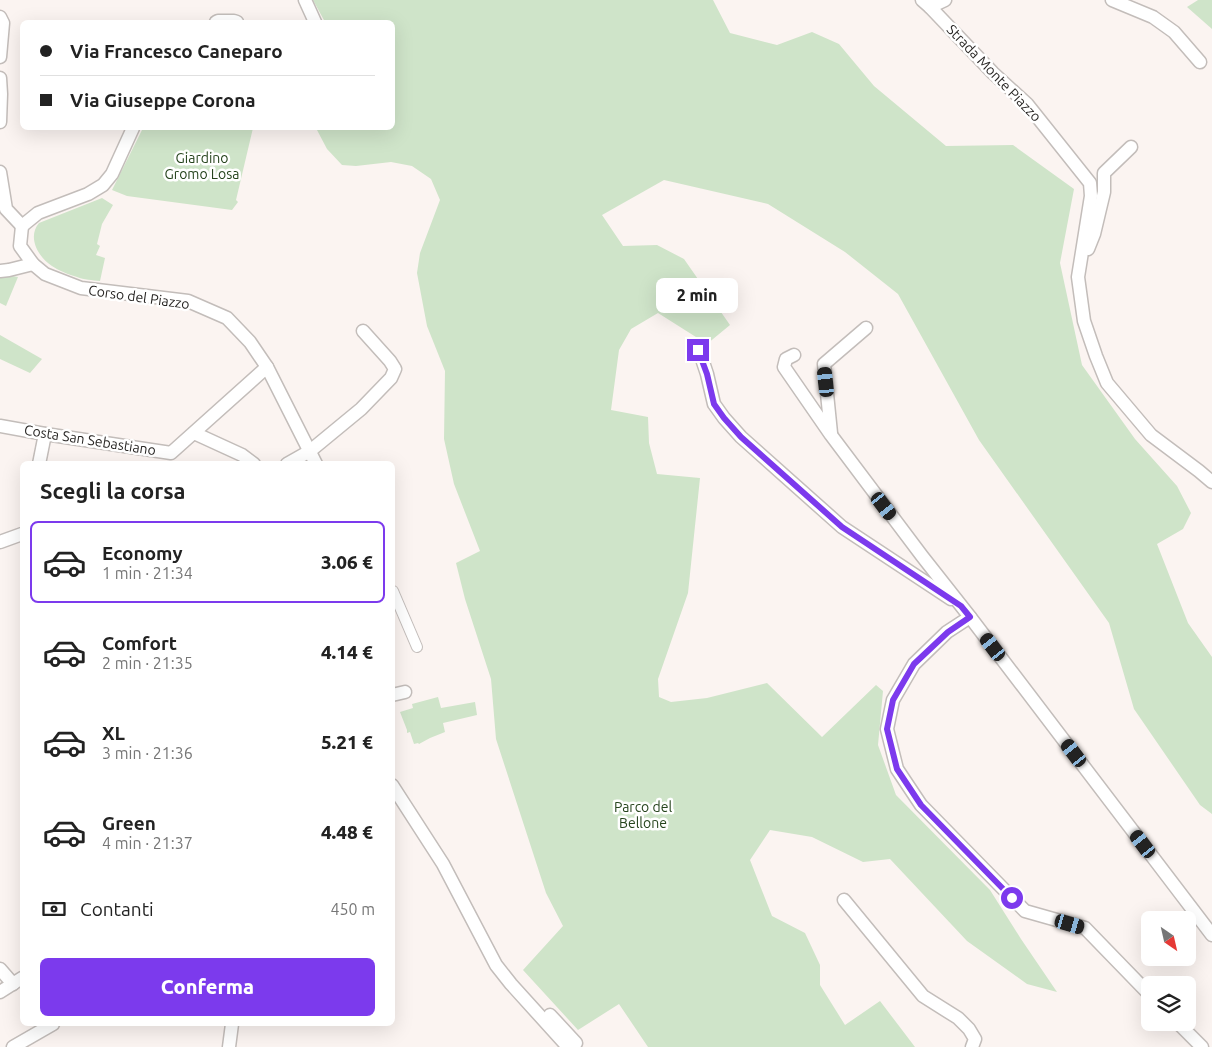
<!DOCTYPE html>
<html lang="it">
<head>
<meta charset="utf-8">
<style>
  :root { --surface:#fff; --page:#f6f6f6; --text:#222; --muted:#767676; --line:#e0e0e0; --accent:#7c3aed }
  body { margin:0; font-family:Ubuntu,sans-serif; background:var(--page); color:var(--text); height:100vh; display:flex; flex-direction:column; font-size:19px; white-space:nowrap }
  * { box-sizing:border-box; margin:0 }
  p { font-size:16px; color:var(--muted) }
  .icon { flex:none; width:28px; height:28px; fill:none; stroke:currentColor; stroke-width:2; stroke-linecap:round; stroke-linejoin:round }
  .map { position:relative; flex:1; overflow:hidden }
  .drawer { position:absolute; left:20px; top:461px; width:375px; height:565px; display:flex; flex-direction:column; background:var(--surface); border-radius:8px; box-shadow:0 5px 20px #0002 }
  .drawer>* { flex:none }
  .guide { position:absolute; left:20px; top:20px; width:375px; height:110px; border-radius:8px; box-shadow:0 5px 20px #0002; display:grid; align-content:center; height:110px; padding:0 20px; background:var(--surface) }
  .needle { width:32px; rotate:146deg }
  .buttons { position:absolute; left:1141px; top:911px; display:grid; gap:10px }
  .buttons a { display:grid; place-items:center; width:55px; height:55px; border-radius:8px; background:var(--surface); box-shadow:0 5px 20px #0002; font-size:25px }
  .end { position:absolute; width:22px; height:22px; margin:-11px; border:6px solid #7c3aed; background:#fff; box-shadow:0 0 0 2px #fff }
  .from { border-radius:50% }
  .bubble { position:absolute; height:35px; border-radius:8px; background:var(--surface); box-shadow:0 5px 20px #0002; font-size:16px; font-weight:800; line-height:35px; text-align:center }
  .car { position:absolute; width:15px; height:30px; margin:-15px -8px; border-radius:6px; box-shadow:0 0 4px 1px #0007; background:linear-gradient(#222 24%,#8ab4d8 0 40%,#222 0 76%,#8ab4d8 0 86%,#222 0) }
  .guide b { display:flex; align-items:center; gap:18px; height:48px; font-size:19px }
  .guide b+b { border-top:1px solid var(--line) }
  .guide i { width:12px; height:12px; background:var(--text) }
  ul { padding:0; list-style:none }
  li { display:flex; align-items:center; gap:15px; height:82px; margin:0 10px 8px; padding:0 10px; border:2px solid transparent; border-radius:8px }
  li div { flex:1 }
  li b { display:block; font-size:19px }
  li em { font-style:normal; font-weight:800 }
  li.current { border-color:var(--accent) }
  li>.icon { width:45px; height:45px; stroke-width:1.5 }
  h2 { padding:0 20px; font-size:22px; line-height:60px }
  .pay { display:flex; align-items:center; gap:12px; height:55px; padding:0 20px; font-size:19px }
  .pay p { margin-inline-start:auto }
  .primary-button { display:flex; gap:10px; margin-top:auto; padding:10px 20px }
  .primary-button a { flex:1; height:58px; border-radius:8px; background:var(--accent); color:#fff; font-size:20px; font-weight:800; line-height:58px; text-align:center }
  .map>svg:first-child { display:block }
  .green { fill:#cfe4c9 }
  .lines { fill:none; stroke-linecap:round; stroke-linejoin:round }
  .pedestrian-casing { stroke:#c3bdba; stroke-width:12 }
  .minor-casing { stroke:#c3bdba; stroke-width:15 }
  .pedestrian { stroke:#fff; stroke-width:10 }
  .minor { stroke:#fff; stroke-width:12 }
  .route { stroke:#7c3aed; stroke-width:6 }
  .labels { text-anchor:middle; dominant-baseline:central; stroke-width:5; stroke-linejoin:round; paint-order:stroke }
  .street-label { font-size:14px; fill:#282624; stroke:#fff }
  .park-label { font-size:14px; fill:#26441d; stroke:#fff }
</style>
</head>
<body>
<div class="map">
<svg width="1212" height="1047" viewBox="0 0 1212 1047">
  <rect width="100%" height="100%" fill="#fbf4f1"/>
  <g class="green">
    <path d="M313,0H713L730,33L777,45L812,32L839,44L874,86L946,146L1013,145L1074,189L1060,263L1082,365L1135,439L1177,486L1191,513L1183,529L1157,544L1188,623L1212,657V814L1200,805L1134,709L1109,623L979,440L898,294L845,252L768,204L664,180L602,215L623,246L657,245L684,259L730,325L707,344L658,313L631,329L619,350L611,410L648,417L649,443L657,474L700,478L688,593L658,679L659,697L671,702L707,698L767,683L822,737L876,685L883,691L878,745L896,795L990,890L1021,939L1057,992L1027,984L967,941L890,859L863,862L812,837L770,830L750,860L772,916L805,933L820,965V985L845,1025L880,1001L915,1047H648L619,1004L578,1030L523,970L563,926L546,893L496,739L491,679L465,599L456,563L480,551L454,484L444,439L445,371L427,326L417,273L420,253L440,200L431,179L412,166L391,162L356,166L342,165L327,149L317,130L319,128H392V22H325Z"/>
    <path d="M1198,0H1212V29L1187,7Z"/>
    <path d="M143,128H253L236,200L238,202L232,210L127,196L112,190Z"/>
    <path d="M102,198L113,205L102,224L97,244L100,246L96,255L105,258L100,281C92,280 84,280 77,277C69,275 58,270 52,266C38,257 27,237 39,223Z"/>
    <path d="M0,274L18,277L6,306L0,303Z"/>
    <path d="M0,335L42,359L30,373L0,359Z"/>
    <path d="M438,697L441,708L475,702L477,715L443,723L445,732L430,738L419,744L418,743L414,744L410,732L407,733V730L400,712L413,708L412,704Z"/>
  </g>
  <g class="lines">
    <defs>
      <path id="pedestrian" d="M393,591L417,647"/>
      <g id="minor">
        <path d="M305,0L315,22"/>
        <path d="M922,0L930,7L993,73L1027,104L1090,183L1091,196L1078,277L1084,321L1096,356L1107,383L1151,435L1199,471L1212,482"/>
        <path d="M1112,0L1153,17L1174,32L1200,62"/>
        <path d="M930,7L945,0"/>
        <path d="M0,17L3,23L0,57"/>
        <path d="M216,22L218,21H234L237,22"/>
        <path d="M0,78L1,94L0,122"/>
        <path d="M0,172L6,209L22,226"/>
        <path d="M22,226L20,246L33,264L45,274L81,288L188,301L227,318L250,342L267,367L316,464"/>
        <path d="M22,226L38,213L88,194L103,185L112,174L133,128"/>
        <path d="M1088,249L1094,234L1104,192V173L1131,147"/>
        <path d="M0,271L9,270L33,264"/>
        <path d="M699,350L707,374L714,404L724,418L741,437L842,527L951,599"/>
        <path d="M794,355L786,359L784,367L831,435L922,556L970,617L1212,935"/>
        <path d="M0,426L45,434L171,453L267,367"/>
        <path d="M194,433L242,455L254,464"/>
        <path d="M831,433L824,364L866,328"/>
        <path d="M39,464L45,434"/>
        <path d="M287,464L310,451L361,409L391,378L395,369L390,361L363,331"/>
        <path d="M0,542L22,534"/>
        <path d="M970,617L947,632L914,664L893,700L887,729L897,769L921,805L1025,911L1085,928L1150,995"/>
        <path d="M392,695L405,692"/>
        <path d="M392,785L443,864L496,965L511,984L568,1047"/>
        <path d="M844,900L923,996L958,1018L969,1029L975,1039L972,1047"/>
        <path d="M0,969L13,984"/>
        <path d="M0,992L22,978"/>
        <path d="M550,1015L576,1043L574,1045"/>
        <path d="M1177,1022L1202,1047"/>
        <path d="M13,1047L53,1024"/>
        <path d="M229,1047L232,1024"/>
      </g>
    </defs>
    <use href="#pedestrian" class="pedestrian-casing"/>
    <use href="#minor" class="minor-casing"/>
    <use href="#pedestrian" class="pedestrian"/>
    <use href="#minor" class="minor"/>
  </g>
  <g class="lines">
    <path class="route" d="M698,350L707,374L714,404L724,418L741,437L842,527L961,606L970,617L948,632L914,664L893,700L887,729L897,769L921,805L1012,898"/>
  </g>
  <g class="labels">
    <g class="street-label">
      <text transform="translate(994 73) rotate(46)">Strada Monte Piazzo</text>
      <text transform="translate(139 297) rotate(8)">Corso del Piazzo</text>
      <text transform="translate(90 440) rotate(9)">Costa San Sebastiano</text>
    </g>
    <g class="park-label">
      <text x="202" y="158">Giardino<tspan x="202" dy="16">Gromo Losa</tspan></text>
      <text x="643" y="807">Parco del<tspan x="643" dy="16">Bellone</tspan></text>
    </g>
  </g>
</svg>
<div class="buttons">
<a><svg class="needle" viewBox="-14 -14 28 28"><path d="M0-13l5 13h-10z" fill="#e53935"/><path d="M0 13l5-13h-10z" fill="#767676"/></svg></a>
<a><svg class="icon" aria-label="layers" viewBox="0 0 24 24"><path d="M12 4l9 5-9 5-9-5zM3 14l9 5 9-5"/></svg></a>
</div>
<i class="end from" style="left:1012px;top:898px"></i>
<i class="end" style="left:698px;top:350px"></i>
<div class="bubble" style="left:656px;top:278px;width:82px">2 min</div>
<i class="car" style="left:826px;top:382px;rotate:354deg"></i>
<i class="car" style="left:884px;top:506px;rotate:143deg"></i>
<i class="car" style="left:993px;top:647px;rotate:323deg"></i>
<i class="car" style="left:1074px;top:753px;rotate:323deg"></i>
<i class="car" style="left:1143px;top:844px;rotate:323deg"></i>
<i class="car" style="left:1070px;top:924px;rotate:106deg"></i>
<div class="guide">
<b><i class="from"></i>Via Francesco Caneparo</b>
<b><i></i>Via Giuseppe Corona</b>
</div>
<section class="drawer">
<h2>Scegli la corsa</h2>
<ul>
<li class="current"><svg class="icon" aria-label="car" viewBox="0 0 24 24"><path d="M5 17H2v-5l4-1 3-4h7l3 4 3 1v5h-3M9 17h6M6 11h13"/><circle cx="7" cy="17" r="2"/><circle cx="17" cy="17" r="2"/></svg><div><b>Economy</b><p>1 min · 21:34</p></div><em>3.06 €</em></li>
<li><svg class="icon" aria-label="car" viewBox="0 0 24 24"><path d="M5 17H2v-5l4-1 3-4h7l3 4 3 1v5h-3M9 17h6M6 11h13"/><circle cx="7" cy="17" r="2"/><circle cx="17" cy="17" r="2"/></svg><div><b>Comfort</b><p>2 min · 21:35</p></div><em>4.14 €</em></li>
<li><svg class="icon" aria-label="car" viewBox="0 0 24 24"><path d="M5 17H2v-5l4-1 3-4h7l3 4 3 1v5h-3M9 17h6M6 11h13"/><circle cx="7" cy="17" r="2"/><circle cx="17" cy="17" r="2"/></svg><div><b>XL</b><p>3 min · 21:36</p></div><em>5.21 €</em></li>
<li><svg class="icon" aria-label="car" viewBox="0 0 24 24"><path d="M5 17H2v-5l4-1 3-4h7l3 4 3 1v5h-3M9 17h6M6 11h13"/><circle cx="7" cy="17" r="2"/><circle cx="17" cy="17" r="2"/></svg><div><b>Green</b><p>4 min · 21:37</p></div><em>4.48 €</em></li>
</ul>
<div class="pay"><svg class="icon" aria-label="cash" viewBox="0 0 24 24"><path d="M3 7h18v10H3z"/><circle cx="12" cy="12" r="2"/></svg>Contanti<p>450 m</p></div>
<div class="primary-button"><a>Conferma</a></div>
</section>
</div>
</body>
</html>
